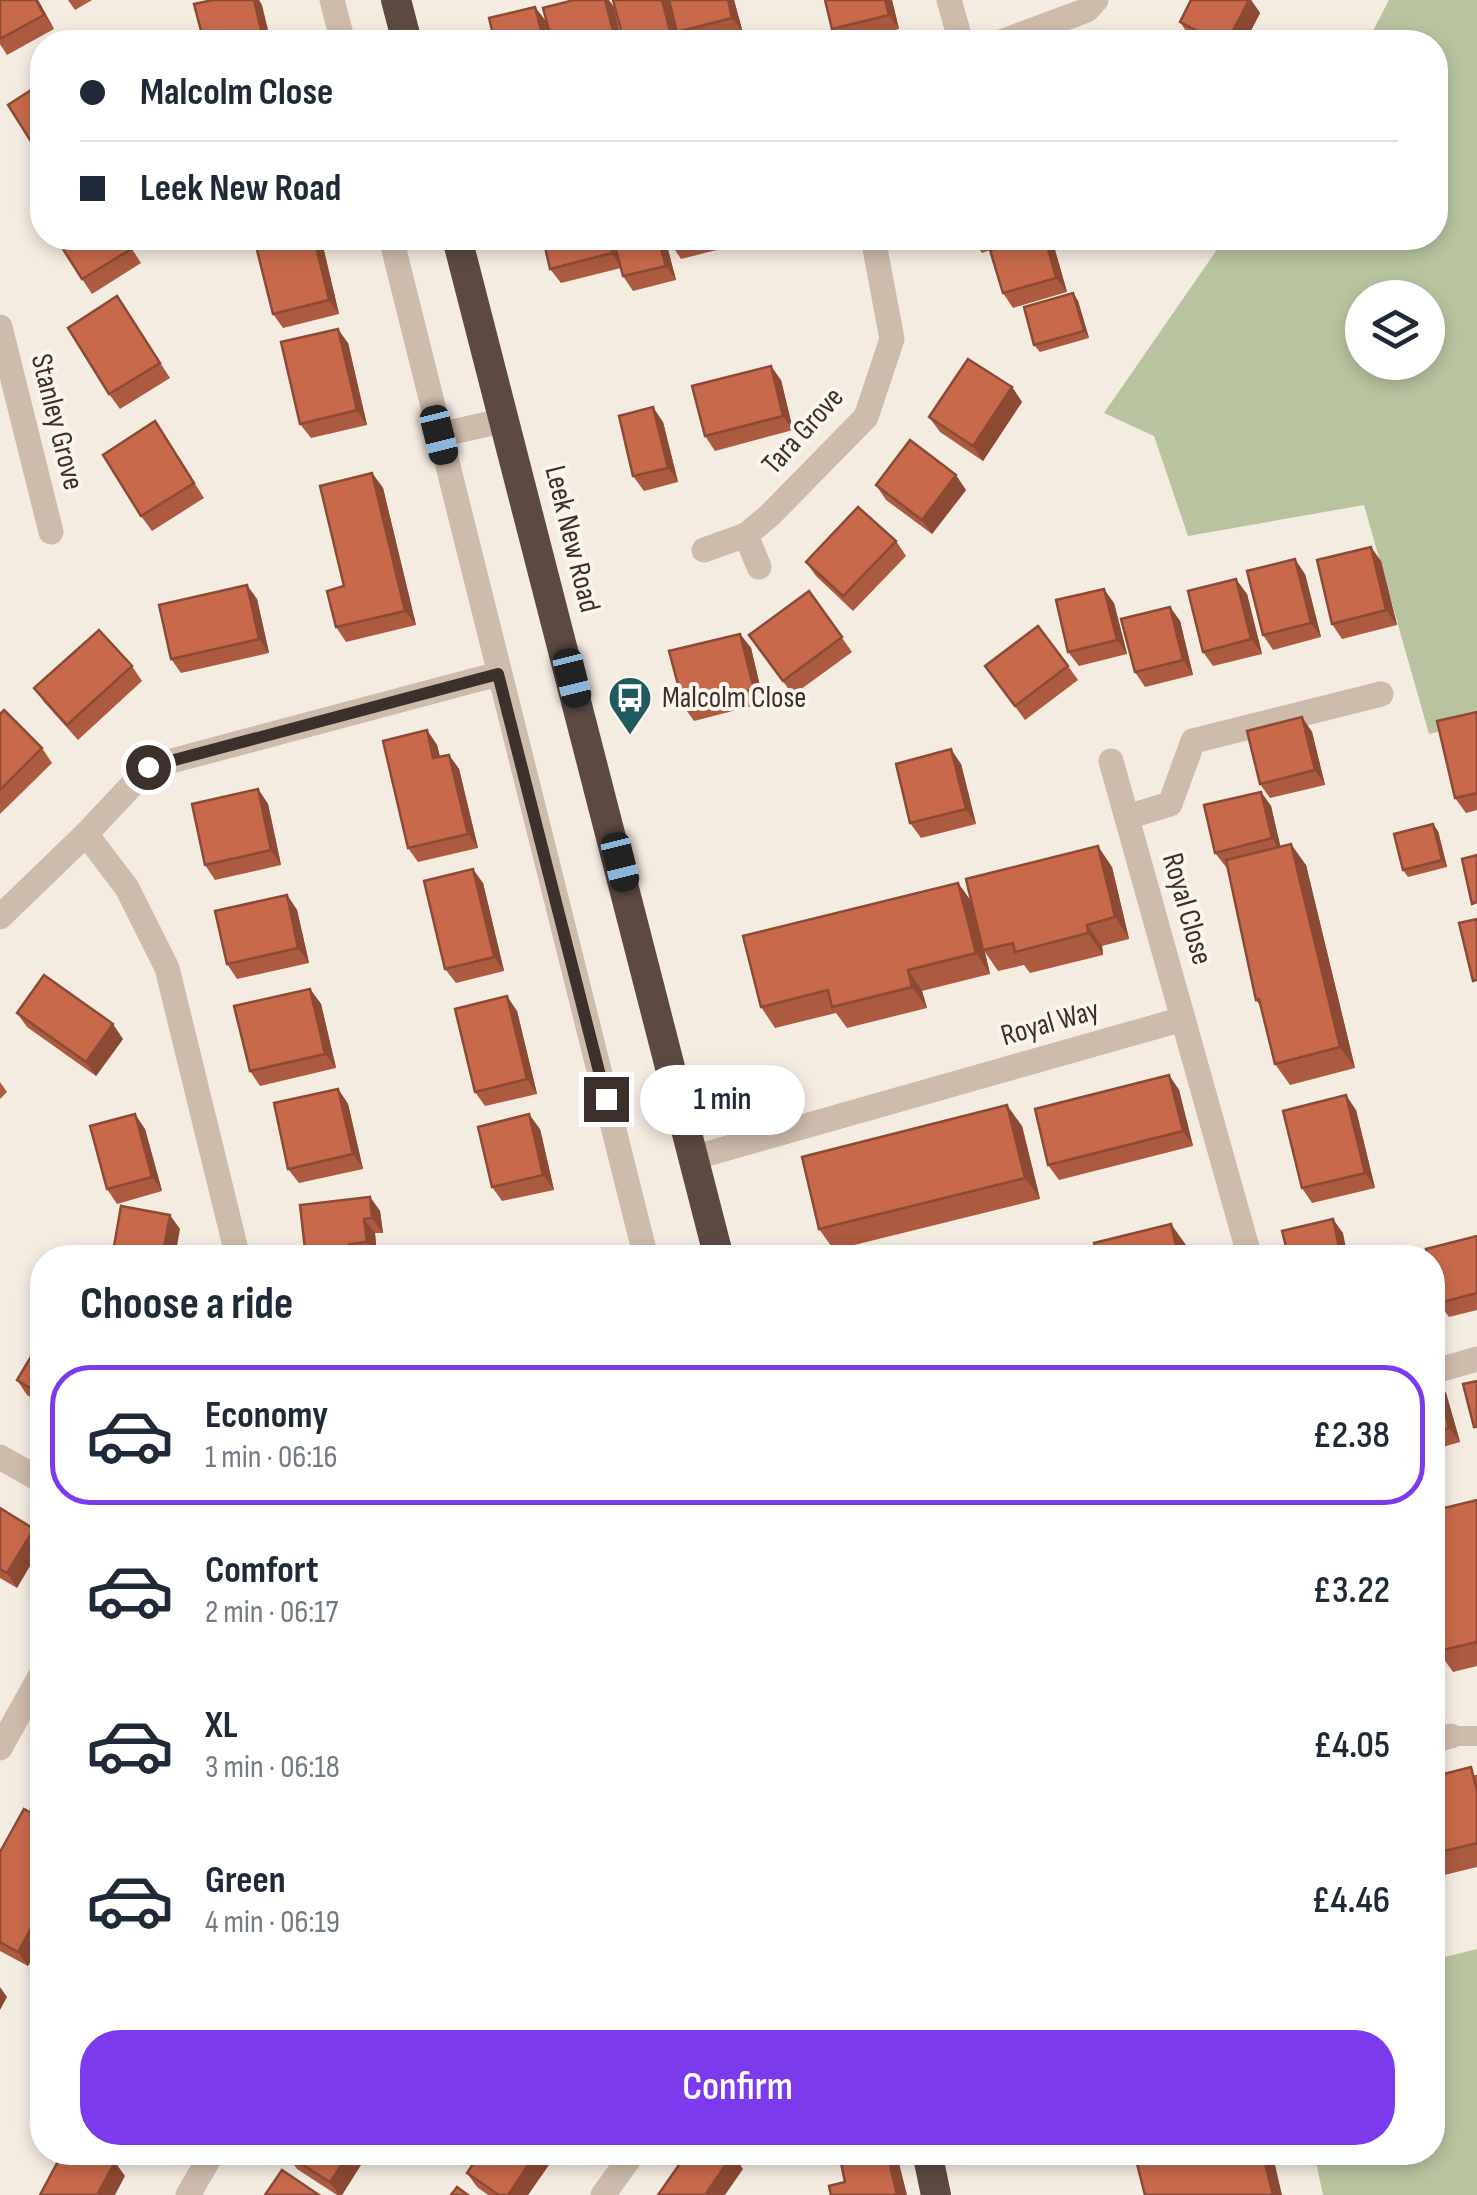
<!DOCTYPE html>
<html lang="en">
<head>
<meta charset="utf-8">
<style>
  :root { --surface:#fff; --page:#f6f6f7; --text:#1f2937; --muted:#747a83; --line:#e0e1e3; --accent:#7c3aed }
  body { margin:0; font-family:"Sofia Sans Condensed",sans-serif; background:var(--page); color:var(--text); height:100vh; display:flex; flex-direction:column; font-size:38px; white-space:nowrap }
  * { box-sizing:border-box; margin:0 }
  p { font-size:32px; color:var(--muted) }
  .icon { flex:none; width:55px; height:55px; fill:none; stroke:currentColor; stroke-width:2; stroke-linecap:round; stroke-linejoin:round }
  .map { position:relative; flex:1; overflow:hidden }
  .sheet { position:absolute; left:30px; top:1245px; width:1415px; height:920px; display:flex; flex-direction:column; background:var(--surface); border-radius:40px; box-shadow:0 5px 15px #0003 }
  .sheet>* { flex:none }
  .guide { position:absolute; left:30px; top:30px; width:1418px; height:220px; border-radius:40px; box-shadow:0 5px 15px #0003; display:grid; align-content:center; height:220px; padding:0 50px; background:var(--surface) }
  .buttons { position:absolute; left:1345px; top:280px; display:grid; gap:20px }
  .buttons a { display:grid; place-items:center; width:100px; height:100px; border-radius:50%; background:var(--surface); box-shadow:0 5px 15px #0003; font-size:50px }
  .end { position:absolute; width:45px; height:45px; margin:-22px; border:12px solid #3b302b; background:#fff; box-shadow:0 0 0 5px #fff }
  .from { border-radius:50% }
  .bubble { position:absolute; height:70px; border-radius:35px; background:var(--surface); box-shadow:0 5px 15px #0003; font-size:32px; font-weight:600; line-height:70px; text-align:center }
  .car { position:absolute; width:30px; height:60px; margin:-30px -15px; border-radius:12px; box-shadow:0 0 8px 2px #0007; background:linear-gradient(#222 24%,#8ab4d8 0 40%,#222 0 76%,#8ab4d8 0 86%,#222 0) }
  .guide b { display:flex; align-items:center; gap:35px; height:95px; font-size:38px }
  .guide b+b { border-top:2px solid var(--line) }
  .guide i { width:25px; height:25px; background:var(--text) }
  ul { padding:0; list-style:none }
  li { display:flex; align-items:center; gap:30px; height:140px; margin:0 20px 15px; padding:0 30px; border:5px solid transparent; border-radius:40px }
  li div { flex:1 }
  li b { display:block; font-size:38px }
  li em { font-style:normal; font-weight:600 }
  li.current { border-color:var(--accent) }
  li>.icon { width:90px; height:90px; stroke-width:1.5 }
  h2 { padding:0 50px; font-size:45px; line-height:120px }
  .button { display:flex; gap:20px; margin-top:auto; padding:20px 50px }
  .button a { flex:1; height:115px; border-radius:40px; background:var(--accent); color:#fff; font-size:40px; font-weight:600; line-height:115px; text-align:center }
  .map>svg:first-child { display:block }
  .green { fill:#b8c4a0; fill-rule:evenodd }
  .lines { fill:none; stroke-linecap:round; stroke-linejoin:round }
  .lane { stroke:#cdbbac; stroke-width:20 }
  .street { stroke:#cdbbac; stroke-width:25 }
  .highway { stroke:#5c4a42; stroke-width:30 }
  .wall { fill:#ac5a40 }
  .shaded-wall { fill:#8c4a34 }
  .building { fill:#c8694b; stroke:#8c4a34; stroke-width:2.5 }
  .route { stroke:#3b302b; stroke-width:12 }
  .labels { text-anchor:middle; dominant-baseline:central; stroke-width:8; stroke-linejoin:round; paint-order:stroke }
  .street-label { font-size:30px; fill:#3b302b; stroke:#fbf5ee }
  .poi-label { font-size:30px; fill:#3b302b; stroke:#fbf5ee; text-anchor:start }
</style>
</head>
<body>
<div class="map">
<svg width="1477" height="2195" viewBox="0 0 1477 2195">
  <rect width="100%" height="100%" fill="#f4ebe1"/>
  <g class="green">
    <path d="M1389,0H1477V722L1429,734L1364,505L1188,536L1154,436L1104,413L1225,238H1435V42H1367ZM1362,298H1428V362H1362Z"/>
    <path d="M1477,1949V2195H1323L1314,2153L1432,2152L1433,1960Z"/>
  </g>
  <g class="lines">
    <path class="lane" d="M1451,1736H1477"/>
    <g class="street">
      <path d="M332,0L343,42"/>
      <path d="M949,0L961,42"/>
      <path d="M1001,42L1087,10L1096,0"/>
      <path d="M391,238L646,1258"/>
      <path d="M0,327L51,532"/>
      <path d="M439,435L506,420"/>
      <path d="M746,535L770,515L866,417L892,339L873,238"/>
      <path d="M704,550L746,535L759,567"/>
      <path d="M1111,761L1183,1019"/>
      <path d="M1127,817L1170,804L1193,741L1381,694"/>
      <path d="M86,834L127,888L167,968L238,1258"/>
      <path d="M0,917L86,834L149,767L498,674"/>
      <path d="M696,1157L1183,1019L1250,1258"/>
      <path d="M1432,1372L1477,1359"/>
      <path d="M0,1457L42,1481"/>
      <path d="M1432,1741L1451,1736"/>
      <path d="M0,1748L42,1673"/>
      <path d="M188,2195L213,2152"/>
      <path d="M603,2195L634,2152"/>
    </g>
    <g class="highway">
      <path d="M396,0L407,42"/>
      <path d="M457,238L719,1258"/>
      <path d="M927,2152L936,2195"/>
    </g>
  </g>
  <g class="wall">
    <path d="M0,0H38L54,29L7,55L0,44Z"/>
    <path d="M68,0H92L75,10Z"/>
    <path d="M734,0L743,33L704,42H684L677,32L679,42H624Z"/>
    <path d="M892,0L899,29L848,42H841L832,29Z"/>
    <path d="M1191,0H1251L1260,13L1245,42H1201L1190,37L1180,22Z"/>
    <path d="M125,238L141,263L92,294L82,279Z"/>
    <path d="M254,238H321L339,314L283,328L273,314Z"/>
    <path d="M543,238H665L676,280L633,291L623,276L621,268L561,283L550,269Z"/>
    <path d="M669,238H734L736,245L681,259L671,244Z"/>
    <path d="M748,238H783L753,245Z"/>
    <path d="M972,238H1046L1055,250L1067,292L1013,308L1003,293L990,250L982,253Z"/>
    <path d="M1073,293L1078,301L1089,338L1040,352L1034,345Z"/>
    <path d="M117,296L170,378L120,409L109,394Z"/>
    <path d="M348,343L367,425L311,438L300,424Z"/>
    <path d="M781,380L793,430L715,451L705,436Z"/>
    <path d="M1012,387L1022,402L983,461L940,432L929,417Z"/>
    <path d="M155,421L204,498L152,531L141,516Z"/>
    <path d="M663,422L678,482L644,491L633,476Z"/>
    <path d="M372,473L383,488L416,625L346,642L336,627L344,586Z"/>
    <path d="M876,485L966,490L932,534L886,500Z"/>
    <path d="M896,541L906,556L853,611L816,576L806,562Z"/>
    <path d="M1381,561L1397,625L1342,639L1332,624Z"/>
    <path d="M1305,574L1321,637L1273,650L1263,635Z"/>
    <path d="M809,591L852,652L793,695L749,635Z"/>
    <path d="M1247,594L1262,654L1213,666L1203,652Z"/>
    <path d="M257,599L269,653L181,673L171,659Z"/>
    <path d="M1114,603L1127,654L1079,666L1068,652Z"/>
    <path d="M1170,607L1180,621L1193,675L1145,687L1135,672Z"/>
    <path d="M740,634L751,648L764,703L694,721L684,707Z"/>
    <path d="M132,666L142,681L78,740L44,702L34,688Z"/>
    <path d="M985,666H1068L1078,680L1025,720Z"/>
    <path d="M1477,712V810L1466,813L1455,798Z"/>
    <path d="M0,714L42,748L52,763L0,814Z"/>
    <path d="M1302,717L1312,732L1325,785L1270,798L1260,784Z"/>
    <path d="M427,730L437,745L440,757L449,755L459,769L478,848L418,862L408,848Z"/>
    <path d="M961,764L976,824L921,838L910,823Z"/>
    <path d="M258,789L268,804L281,865L215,880L205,865Z"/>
    <path d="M1261,792L1271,806L1280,846L1306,865L1355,1068L1290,1085L1275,1064L1261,1007L1256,1000L1227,867H1226L1215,853Z"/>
    <path d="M1438,831L1447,867L1408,877L1403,870Z"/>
    <path d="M1112,867L1129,939L1102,946L1103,955L1030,973L1024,965L998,971L985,952L990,974L922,991L927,1008L847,1028L836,1013L775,1028L761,1007L958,883L971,901Z"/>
    <path d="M483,883L504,971L456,983L445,969Z"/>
    <path d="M287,895L297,910L309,963L237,979L227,964Z"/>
    <path d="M310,989L321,1004L336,1068L260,1086L250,1071Z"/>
    <path d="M517,1011L537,1094L485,1106L475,1092Z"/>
    <path d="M17,1013L123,1039L96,1076L27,1027Z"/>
    <path d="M1169,1075L1179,1090L1193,1146L1059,1180L1048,1165Z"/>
    <path d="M0,1082L7,1092L0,1099Z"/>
    <path d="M338,1089L348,1104L363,1169L299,1183L288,1169Z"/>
    <path d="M1356,1110L1375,1188L1312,1203L1302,1188Z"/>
    <path d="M1022,1126L1040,1199L834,1250L819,1229Z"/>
    <path d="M145,1129L162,1191L117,1204L107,1189Z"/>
    <path d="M540,1129L554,1190L502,1201L492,1187Z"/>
    <path d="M370,1197L380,1211L383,1233H375L377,1256L306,1258Z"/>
    <path d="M1477,1236V1310L1449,1317L1439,1303Z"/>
    <path d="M42,1339V1404L27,1395L17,1380Z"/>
    <path d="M1436,1378L1446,1393L1460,1442L1432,1450V1379Z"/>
    <path d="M1477,1500V1666L1453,1672L1438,1651L1435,1640L1432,1636V1511Z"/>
    <path d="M0,1508L17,1588L0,1578Z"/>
    <path d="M1477,1775V1867L1432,1878V1777Z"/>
    <path d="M42,1819V1941L28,1966L0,1951V1852Z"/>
    <path d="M121,2152H139L135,2160Z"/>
    <path d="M369,2152L342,2195H337L297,2169L287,2155Z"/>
    <path d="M481,2152H553L555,2156L528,2195H488L477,2187L467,2173Z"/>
  </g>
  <g class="shaded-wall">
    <path d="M36,0H38L54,29L44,15Z"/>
    <path d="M254,0H259L262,5L271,42H264Z"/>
    <path d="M605,0H609L614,7L622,42H616Z"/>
    <path d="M662,0H669L679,42H674L672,39Z"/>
    <path d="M728,0H734L743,33L732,18Z"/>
    <path d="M885,0H892L899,29L889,15Z"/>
    <path d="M1249,0H1251L1260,13L1245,42H1227Z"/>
    <path d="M535,7L546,21L551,42H544Z"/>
    <path d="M314,238H321L339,314L329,300Z"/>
    <path d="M608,238H614L622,268L612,253Z"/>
    <path d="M658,238H665L676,280L666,266Z"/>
    <path d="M1045,238L1055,250L1067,292L1056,278Z"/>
    <path d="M1073,293L1078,301L1089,338L1084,331Z"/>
    <path d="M338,329L348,343L367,425L357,410Z"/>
    <path d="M771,366L781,380L793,430L783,416Z"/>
    <path d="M1012,387L1022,402L983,461L973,446Z"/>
    <path d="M653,407L663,422L678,482L668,468Z"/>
    <path d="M372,473L383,488L416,625L405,611Z"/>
    <path d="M956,475L966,490L932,534L922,520Z"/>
    <path d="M1371,547L1381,561L1397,625L1386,610Z"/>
    <path d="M1295,559L1305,574L1321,637L1311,623Z"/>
    <path d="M1236,579L1247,594L1262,654L1251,639Z"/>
    <path d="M247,585L257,599L269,653L259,639Z"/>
    <path d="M1104,589L1114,603L1127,654L1117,640Z"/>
    <path d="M1170,607L1180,621L1193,675L1183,660Z"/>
    <path d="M740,634L751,648L764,703L754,689Z"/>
    <path d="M1302,717L1312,732L1325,785L1315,770Z"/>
    <path d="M427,730L437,745L444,773L433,758Z"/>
    <path d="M951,749L961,764L976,824L966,809Z"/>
    <path d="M449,755L459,769L478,848L468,834Z"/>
    <path d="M258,789L268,804L281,865L271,850Z"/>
    <path d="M1261,792L1271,806L1282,853L1272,838Z"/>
    <path d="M1433,824L1438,831L1447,867L1442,860Z"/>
    <path d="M1291,844L1306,865L1355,1068L1340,1047Z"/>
    <path d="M1098,846L1112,867L1129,939L1115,917Z"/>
    <path d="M473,869L483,883L504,971L494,957Z"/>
    <path d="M958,883L973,904L990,974L976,953Z"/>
    <path d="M287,895L297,910L309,963L298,948Z"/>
    <path d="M1087,925L1102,946L1103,955L1088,933Z"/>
    <path d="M908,970L922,991L927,1008L912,987Z"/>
    <path d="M310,989L321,1004L336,1068L325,1054Z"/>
    <path d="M507,996L517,1011L537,1094L527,1079Z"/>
    <path d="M113,1024L123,1039L96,1076L86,1062Z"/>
    <path d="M1169,1075L1179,1090L1193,1146L1183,1131Z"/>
    <path d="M338,1089L348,1104L363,1169L353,1154Z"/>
    <path d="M1346,1095L1356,1110L1375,1188L1365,1173Z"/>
    <path d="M1007,1105L1022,1126L1040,1199L1025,1178Z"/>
    <path d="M135,1114L145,1129L162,1191L152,1177Z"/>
    <path d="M529,1114L540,1129L554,1190L543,1175Z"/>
    <path d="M370,1197L380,1211L383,1233L372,1218Z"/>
    <path d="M170,1215L180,1229L175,1258H162Z"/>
    <path d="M364,1219L375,1233L377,1256L367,1242Z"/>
    <path d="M1333,1219L1343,1233L1348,1258L1339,1247Z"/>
    <path d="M1171,1224L1186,1245L1189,1258H1179Z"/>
    <path d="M349,1244L359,1258H351Z"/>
    <path d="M1436,1378L1446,1393L1460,1442L1449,1428Z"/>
    <path d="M34,1529L42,1541V1546L17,1588L7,1573Z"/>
    <path d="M42,1908V1941L28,1966L18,1952Z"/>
    <path d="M0,1987L7,1997L0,2010Z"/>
    <path d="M130,2152H139L135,2160Z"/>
    <path d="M350,2152H369L342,2195H339L330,2182Z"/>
    <path d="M537,2152H553L555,2156L528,2195H508Z"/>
    <path d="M887,2152H891L899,2163L907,2195H897Z"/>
    <path d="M1262,2152H1272L1282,2195H1273Z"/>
    <path d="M733,2154L743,2169L725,2195H705Z"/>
    <path d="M115,2162L125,2176L115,2195H97Z"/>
  </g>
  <g class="building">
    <path d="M0,0H36L44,15L0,39Z"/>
    <path d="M213,0H254L264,42H204L194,4Z"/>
    <path d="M574,0H605L616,42H552L543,8Z"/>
    <path d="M613,0H662L672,39L659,42H624Z"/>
    <path d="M669,0H728L732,18L677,32Z"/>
    <path d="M825,0H885L889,15L832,29Z"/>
    <path d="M1191,0H1249L1227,42H1219L1180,22Z"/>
    <path d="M535,7L544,42H495L489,18Z"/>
    <path d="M1171,33L1182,42H1163Z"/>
    <path d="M42,83V159L8,105Z"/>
    <path d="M42,199V217L34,204Z"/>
    <path d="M56,238H124L131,249L82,279Z"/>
    <path d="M254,238H314L329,300L273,314Z"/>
    <path d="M543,238H608L612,253L550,269Z"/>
    <path d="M613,238H658L666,266L623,276Z"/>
    <path d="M669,238H698L671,244Z"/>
    <path d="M1037,238H1045L1056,278L1003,293L990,250Z"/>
    <path d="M1073,293L1084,331L1034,345L1024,307Z"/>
    <path d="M117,296L160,363L109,394L68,328Z"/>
    <path d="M338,329L357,410L300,424L281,342Z"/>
    <path d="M968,359L1012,387L973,446L929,417Z"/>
    <path d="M771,366L783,416L705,436L692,386Z"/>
    <path d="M653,407L668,468L633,476L619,416Z"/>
    <path d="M155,421L194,483L141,516L103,455Z"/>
    <path d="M910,440L956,475L922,520L876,485Z"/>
    <path d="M372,473L405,611L336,627L327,591L344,586L320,486Z"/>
    <path d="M858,507L896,541L843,596L806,562Z"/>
    <path d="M1371,547L1386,610L1332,624L1317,560Z"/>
    <path d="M1295,559L1311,623L1263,635L1247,571Z"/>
    <path d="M1236,579L1251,639L1203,652L1188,591Z"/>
    <path d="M247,585L259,639L171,659L159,605Z"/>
    <path d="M1104,589L1117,640L1068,652L1056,600Z"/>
    <path d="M809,591L842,637L783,681L749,635Z"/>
    <path d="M1170,607L1183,660L1135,672L1121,619Z"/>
    <path d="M1038,626L1068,666L1015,706L985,666Z"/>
    <path d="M99,630L132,666L67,725L34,688Z"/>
    <path d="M740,634L754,689L684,707L669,651Z"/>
    <path d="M4,710L42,748L0,790V714Z"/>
    <path d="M1477,712V793L1455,798L1437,721Z"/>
    <path d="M1302,717L1315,770L1260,784L1247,731Z"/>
    <path d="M427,730L433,758L449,755L468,834L408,848L383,741Z"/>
    <path d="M951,749L966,809L910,823L896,764Z"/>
    <path d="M258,789L271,850L205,865L192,804Z"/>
    <path d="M1261,792L1272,838L1215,853L1204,805Z"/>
    <path d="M1433,824L1442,860L1403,870L1394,834Z"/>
    <path d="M1291,844L1340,1047L1275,1064L1259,999L1256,1000L1226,860Z"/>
    <path d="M1098,846L1115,917L1087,925L1088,933L1015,952L1013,943L983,950L966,879Z"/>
    <path d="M1477,855V902L1472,904L1462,859Z"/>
    <path d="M473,869L494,957L445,969L424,881Z"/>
    <path d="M958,883L976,953L908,970L912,987L832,1007L828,990L761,1007L743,936Z"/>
    <path d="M287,895L298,948L227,964L215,911Z"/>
    <path d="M1477,919V980L1473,981L1459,923Z"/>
    <path d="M44,975L113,1024L86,1062L17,1013Z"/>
    <path d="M310,989L325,1054L250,1071L234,1006Z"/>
    <path d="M507,996L527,1079L475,1092L455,1009Z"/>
    <path d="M1169,1075L1183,1131L1048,1165L1035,1109Z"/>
    <path d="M338,1089L353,1154L288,1169L274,1103Z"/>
    <path d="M1346,1095L1365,1173L1302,1188L1283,1111Z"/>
    <path d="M1007,1105L1025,1178L819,1229L802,1157Z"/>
    <path d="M135,1114L152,1177L107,1189L90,1126Z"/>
    <path d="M529,1114L543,1175L492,1187L478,1127Z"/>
    <path d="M370,1197L372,1218L364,1219L367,1242L349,1244L351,1258H306L300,1205Z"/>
    <path d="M121,1206L170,1215L162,1258H112Z"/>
    <path d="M1333,1219L1339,1247L1357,1258H1289L1282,1231Z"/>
    <path d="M1171,1224L1179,1258H1097L1094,1243Z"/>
    <path d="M1477,1236V1293L1439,1303L1432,1276V1258H1428L1426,1249Z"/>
    <path d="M573,1252L574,1258H548Z"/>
    <path d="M42,1338V1395L17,1380Z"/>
    <path d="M1436,1378L1449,1428L1432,1433V1379Z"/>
    <path d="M1477,1381V1427H1474L1463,1384Z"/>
    <path d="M1477,1500V1642L1438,1651L1432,1628V1511Z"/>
    <path d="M0,1508L34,1529L7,1573L0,1569Z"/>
    <path d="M1471,1767L1477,1791V1843L1432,1854V1777Z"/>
    <path d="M24,1809L42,1819V1908L18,1952L0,1942V1852Z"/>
    <path d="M63,2152H98L115,2162L97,2195H40Z"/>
    <path d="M289,2152H350L330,2182L287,2155Z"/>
    <path d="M481,2152H537L508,2195H499L467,2173Z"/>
    <path d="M688,2152H730L733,2154L705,2195H658Z"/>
    <path d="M887,2152L897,2195H831L829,2186L845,2182L839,2153Z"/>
    <path d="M1134,2152H1262L1273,2195H1145Z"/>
    <path d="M282,2170L319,2195H265Z"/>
    <path d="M457,2187L468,2195H451Z"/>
  </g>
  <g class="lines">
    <path class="route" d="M148,767L498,674L606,1099"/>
  </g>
  <defs>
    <symbol id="bus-pin" viewBox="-11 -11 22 30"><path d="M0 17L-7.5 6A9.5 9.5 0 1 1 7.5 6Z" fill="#1f5a5e" stroke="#fbf5ee"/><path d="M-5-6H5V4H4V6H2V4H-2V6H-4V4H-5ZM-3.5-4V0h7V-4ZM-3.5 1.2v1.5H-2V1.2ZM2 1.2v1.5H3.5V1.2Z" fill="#fff"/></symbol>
  </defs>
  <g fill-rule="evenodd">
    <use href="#bus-pin" x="605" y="673" width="50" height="68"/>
  </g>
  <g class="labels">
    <g class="street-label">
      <text transform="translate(57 422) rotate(76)">Stanley Grove</text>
      <text transform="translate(803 431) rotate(-48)">Tara Grove</text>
      <text transform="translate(572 539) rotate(76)">Leek New Road</text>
      <text transform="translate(1187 909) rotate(74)">Royal Close</text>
      <text transform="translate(1050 1023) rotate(-16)">Royal Way</text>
    </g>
    <g class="poi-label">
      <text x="662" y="698">Malcolm Close</text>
    </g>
  </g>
</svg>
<div class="buttons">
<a><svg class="icon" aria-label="layers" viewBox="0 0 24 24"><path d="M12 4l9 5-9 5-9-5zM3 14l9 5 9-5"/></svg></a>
</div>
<i class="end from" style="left:148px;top:767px"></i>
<i class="end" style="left:606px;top:1099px"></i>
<div class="bubble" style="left:640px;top:1065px;width:165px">1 min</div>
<i class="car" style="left:439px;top:435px;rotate:166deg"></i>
<i class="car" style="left:572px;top:678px;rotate:166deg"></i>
<i class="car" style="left:620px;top:862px;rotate:166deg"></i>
<div class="guide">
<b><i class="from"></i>Malcolm Close</b>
<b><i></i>Leek New Road</b>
</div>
<section class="sheet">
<h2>Choose a ride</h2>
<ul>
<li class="current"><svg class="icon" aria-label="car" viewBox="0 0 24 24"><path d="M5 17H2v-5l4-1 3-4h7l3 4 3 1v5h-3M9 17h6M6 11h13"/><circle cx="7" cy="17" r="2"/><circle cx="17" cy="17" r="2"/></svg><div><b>Economy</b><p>1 min · 06:16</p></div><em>£2.38</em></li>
<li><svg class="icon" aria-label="car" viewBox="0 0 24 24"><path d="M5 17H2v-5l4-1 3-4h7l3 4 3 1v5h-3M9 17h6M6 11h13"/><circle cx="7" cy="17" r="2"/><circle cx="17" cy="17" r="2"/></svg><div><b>Comfort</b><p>2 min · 06:17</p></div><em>£3.22</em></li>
<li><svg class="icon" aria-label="car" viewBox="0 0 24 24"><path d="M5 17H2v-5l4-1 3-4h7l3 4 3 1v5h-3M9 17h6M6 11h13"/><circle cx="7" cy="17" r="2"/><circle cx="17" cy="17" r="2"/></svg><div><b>XL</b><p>3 min · 06:18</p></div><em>£4.05</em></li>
<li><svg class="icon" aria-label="car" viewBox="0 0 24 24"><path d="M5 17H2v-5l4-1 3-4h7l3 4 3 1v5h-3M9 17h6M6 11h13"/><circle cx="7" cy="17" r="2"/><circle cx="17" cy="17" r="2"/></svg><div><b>Green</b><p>4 min · 06:19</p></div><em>£4.46</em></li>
</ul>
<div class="button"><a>Confirm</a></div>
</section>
</div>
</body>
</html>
